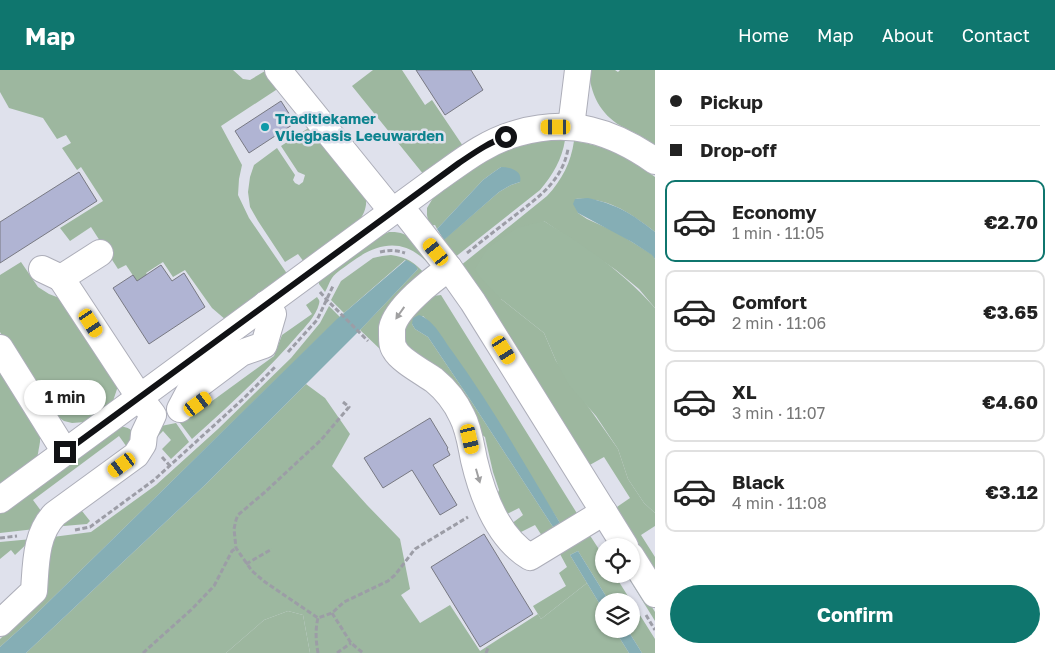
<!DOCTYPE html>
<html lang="en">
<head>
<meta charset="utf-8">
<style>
  :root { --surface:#fff; --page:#f2f2f2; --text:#222; --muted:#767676; --line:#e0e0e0; --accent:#0f766e }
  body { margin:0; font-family:"Golos Text",sans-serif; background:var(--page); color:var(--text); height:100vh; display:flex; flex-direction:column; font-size:19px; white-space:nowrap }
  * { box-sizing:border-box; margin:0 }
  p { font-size:16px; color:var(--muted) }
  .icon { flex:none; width:28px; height:28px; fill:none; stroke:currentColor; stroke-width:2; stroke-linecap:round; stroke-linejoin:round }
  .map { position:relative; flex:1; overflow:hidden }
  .sheet { display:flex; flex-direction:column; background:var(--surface); width:400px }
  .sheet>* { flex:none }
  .banner { display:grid; align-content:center; height:110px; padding:0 15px; background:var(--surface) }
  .tools { position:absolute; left:595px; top:468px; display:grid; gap:10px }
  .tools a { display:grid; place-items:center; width:45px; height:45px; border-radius:50%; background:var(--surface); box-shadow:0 1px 4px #0004; font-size:25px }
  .end { position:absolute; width:22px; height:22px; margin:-11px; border:6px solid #111215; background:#fff; box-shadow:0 0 0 2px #fff }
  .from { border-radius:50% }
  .bubble { position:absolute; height:35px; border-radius:18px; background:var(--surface); box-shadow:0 1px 4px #0004; font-size:16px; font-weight:700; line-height:35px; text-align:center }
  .car { position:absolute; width:15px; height:30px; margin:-15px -8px; border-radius:6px; box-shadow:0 0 4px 1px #0007; background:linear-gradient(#f5c518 24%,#345 0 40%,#f5c518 0 76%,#345 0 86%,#f5c518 0) }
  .banner b { display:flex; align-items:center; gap:18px; height:48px; font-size:19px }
  .banner b+b { border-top:1px solid var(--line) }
  .banner i { width:12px; height:12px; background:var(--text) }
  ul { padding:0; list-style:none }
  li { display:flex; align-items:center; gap:15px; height:82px; margin:0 10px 8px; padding:0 5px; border:2px solid var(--line); border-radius:10px }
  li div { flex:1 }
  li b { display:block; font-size:19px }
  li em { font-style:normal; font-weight:700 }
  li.selected { border-color:var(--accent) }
  li>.icon { width:45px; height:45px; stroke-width:1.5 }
  .button { display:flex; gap:10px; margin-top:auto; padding:10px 15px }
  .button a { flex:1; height:58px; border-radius:30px; background:var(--accent); color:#fff; font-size:20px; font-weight:700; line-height:58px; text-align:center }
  header { display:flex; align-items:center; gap:30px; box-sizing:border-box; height:70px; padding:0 25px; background:var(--accent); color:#fff }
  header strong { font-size:24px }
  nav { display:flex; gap:28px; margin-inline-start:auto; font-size:18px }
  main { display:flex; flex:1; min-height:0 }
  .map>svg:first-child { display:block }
  .green { fill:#9db79f; fill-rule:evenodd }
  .forest { fill:#9db8a0 }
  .water { fill:#85aeb5 }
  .building { fill:#b0b4d3; stroke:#787983 }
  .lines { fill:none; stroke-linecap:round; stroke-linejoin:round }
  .minor-casing { stroke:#adaeb9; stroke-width:28 }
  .path { stroke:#9c9da6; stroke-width:3; stroke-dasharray:5 2.5; stroke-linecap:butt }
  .minor { stroke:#fff; stroke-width:26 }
  .oneway { fill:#a0a0a1 }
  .route { stroke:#111215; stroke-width:6 }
  .culture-dot { fill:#0f9aa8; stroke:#dfe1ec; stroke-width:2 }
  .labels { text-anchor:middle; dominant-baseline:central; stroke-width:5; stroke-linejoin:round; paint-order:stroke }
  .culture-label { font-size:15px; font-weight:bold; fill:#0d838f; stroke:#dfe1ec; text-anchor:start }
</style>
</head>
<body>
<header>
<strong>Map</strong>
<nav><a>Home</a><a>Map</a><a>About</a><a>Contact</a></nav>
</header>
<main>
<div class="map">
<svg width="655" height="583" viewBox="0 0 655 583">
  <rect width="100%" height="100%" fill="#dfe1ec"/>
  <g class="green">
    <path d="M0,0H233L243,9L250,10L265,1L279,18L221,56L242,95L239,109L238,125L249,148L288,205L226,250L212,238L185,200L173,207L163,192L146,203L152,211L142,219L126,195L118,199L91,157L70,171L60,158L103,131L81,97L77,100L62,78L71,73L66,65L57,69L43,48L9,38L0,22Z"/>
    <path d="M373,0H402L425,35L432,30L463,76L424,105L352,16Z"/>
    <path d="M589,0H615L618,2L620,0H655V75C644,67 633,62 621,56C600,44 590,23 589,0Z"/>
    <path d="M310,57L362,122C363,125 365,127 366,130C367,137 363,146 359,151L304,192L298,184L285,192L258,151L250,137L248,122L250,107L254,95L277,78L295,105L293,110L295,113L299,115L303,112L305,105L298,102L281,76Z"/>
    <path d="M552,70H565C562,89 553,105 540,120L454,188L441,172L499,122L511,115L520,112L501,97L491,104L483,110L437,159L435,155L429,156L427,145V138L433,128L479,93L500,82L527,73Z"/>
    <path d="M574,71C605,75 631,88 655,107V162C630,143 608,127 575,129L578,143L587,149L616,162L653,185L655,189V238L639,219L616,200L544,151L501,229L544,263L556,291L618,379L628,409L644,433L655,443V456L641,465L655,487V506L614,439L630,428L604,387L588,396L460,196L547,126C562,110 571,92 574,71Z"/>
    <path d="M389,162C413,161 419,176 433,193L432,198C407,167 379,171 350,193C345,197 336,202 332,208C329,212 328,217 325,222L319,214V210L380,166Z"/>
    <path d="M391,185C407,187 414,192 425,204L382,281L360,260L418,199L405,190L344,243L331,230L341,211L373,188L382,186Z"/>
    <path d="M21,192L38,217L49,224L62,229L118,316L113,331L85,352L72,353L64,351L49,341L0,262V205Z"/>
    <path d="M441,225L578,445L544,469L535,455L517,464L511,454L523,445L519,438L505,445L496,428L499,420L493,402L485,367L478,362L405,279V250L433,226ZM423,246L434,257L560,453L553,457L473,334L428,267L415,259L412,254Z"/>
    <path d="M317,227C319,230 320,230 319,234C316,246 305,257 297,266C265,303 229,336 192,369L180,353H182L274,286L282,265L312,244L306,235Z"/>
    <path d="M329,236L340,247L31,549L0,577V569L3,566L0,562L45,468L91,462L156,415L218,359L291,288L320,253Z"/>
    <path d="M176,353L189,372L171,389L162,379L171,370L163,361L154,370L161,356Z"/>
    <path d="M122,357C128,357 131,359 134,364L129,380L119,366L33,430L44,445L35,459L0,463V444L116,359Z"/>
    <path d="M78,436L90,451L87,454L52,457Z"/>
    <path d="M589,464L604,487V504H614L655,569V583H642L627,559H631V531H609L578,481L570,485L587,513L541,549L533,536L566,516L559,503L567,497L560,484Z"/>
    <path d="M32,469L15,485L11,480L0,489V472Z"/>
    <path d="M626,504H631L655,542V551Z"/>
    <path d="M288,541L303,545L310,583H226L264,550Z"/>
  </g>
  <g class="forest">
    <path d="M544,151C556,159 568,165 580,174C608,193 632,212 655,238V443L644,433L628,409L618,379L596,346L569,315L556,291L544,263L501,229L480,207L475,199L488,178L517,158Z"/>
    <path d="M0,296L40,365V372L37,389L0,416Z"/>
    <path d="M306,314L325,328L350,364L332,396L367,435L400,469L410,519L401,525L420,553L450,535L480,581L538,544L541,549L587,513L604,541V559H614L629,583H310L303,545L288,541L264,550L226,583H26L206,414Z"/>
  </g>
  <g class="water">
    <path d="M501,97C511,97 523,101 520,112L511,115L499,122L444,170L437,159L483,110L491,104Z"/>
    <path d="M588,128C618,135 631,143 655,162V189L652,185L632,172L578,143L573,134L575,129Z"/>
    <path d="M406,190L415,195L418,199L362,258L206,414L26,583H0V577L31,549L166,417L337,249Z"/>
    <path d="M419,245C434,250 443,269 452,281C492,336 525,395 560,453L553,457L473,334L428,267L415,259L412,254L413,248Z"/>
    <path d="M578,481L609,531H604V541L570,485Z"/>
    <path d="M614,559H627L642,583H629Z"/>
  </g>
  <g class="building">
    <path d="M416,0H471L483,20L445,45Z"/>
    <path d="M281,31L295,53L249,83L235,61Z"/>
    <path d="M79,102L97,131L0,193V152Z"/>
    <path d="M161,195L172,211L184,203L205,237L149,274L113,218L133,205L137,211Z"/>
    <path d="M430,348L448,378L447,379L450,385L433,395L457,435L440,445L412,400L383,418L364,388Z"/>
    <path d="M484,464L533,544L480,577L431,497Z"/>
  </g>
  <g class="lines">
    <defs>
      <g id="minor">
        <path d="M278,0L392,141"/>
        <path d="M571,57L578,0"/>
        <path d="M400,136L449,198L473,232L625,476"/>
        <path d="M449,198C432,210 396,238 392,258C392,259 392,265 392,265C392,271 392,276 395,280C400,290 424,303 434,310C445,319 456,333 462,346C469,359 471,376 474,390C482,424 498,468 530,487L604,442"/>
        <path d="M42,199L61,208L100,183"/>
        <path d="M0,278L65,382"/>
        <path d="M180,339L189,322L241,283L264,275L273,244L266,234"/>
        <path d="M0,430C116,345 232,259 348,174C377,153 405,132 434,111C461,92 485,72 518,63C571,48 612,61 655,91"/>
        <path d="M631,486L655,524"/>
        <path d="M0,553L34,521C36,495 35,464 55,444L136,385L143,374L144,364L153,345L140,328L61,208"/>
      </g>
    </defs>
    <use href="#minor" class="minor-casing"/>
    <g class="path">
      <path d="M380,182C389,180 396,180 405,183"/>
      <path d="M467,183C482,171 497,159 513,147C537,128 562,112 568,79"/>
      <path d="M320,222L327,230L368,271"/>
      <path d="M288,282L317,250L333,216"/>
      <path d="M343,332L349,337L321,370L265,422L238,445L236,450L234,459L236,478L252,501L265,512L318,548L332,543L344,532L388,511L395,505L415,479L468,447"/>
      <path d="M162,387L170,396"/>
      <path d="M75,460L90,457L154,410L243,329L276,296"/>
      <path d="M0,468L17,466"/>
      <path d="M246,494L272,479"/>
      <path d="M332,543L351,573L363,583"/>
      <path d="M646,545L655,560"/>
      <path d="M143,583L192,539L214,516L232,481L236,478"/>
      <path d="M318,583C316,571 315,560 318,548"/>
      <path d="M337,583L351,573"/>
      <path d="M486,583L489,576"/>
    </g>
    <use href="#minor" class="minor"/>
  </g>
  <defs><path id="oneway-solid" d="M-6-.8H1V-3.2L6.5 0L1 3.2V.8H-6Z" transform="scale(1.25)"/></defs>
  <g class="oneway">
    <use href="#oneway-solid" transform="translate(400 243) rotate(125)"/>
    <use href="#oneway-solid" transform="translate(478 406) rotate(74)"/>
  </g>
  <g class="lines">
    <path class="route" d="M65,382L459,93C474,83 489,72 506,67"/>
  </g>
  <circle class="culture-dot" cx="265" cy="57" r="5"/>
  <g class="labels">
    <g class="culture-label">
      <text x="275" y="48">Traditiekamer<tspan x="275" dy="17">Vliegbasis Leeuwarden</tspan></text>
    </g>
  </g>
</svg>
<div class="tools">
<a><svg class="icon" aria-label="locate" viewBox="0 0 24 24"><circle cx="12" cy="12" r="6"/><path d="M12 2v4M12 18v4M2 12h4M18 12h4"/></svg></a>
<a><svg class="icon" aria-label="layers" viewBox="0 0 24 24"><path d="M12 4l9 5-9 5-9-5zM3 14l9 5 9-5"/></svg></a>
</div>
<i class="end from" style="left:506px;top:67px"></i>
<i class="end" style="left:65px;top:382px"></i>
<div class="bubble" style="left:24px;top:310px;width:82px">1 min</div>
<i class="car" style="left:556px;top:57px;rotate:270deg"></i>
<i class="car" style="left:436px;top:182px;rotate:321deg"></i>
<i class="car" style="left:91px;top:253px;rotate:147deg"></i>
<i class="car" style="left:504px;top:280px;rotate:148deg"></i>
<i class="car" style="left:198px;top:334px;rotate:54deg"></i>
<i class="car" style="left:470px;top:369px;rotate:167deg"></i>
<i class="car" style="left:122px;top:395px;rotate:234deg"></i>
</div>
<section class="sheet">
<div class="banner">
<b><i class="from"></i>Pickup</b>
<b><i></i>Drop-off</b>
</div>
<ul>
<li class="selected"><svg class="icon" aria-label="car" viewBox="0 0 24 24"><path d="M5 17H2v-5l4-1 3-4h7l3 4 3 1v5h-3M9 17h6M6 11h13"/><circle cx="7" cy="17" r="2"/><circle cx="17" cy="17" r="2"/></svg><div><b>Economy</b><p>1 min · 11:05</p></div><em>€2.70</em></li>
<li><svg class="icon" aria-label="car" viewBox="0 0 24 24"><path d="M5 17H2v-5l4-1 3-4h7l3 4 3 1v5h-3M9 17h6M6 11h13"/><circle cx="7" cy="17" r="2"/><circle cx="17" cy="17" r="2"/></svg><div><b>Comfort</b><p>2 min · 11:06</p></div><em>€3.65</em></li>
<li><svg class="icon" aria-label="car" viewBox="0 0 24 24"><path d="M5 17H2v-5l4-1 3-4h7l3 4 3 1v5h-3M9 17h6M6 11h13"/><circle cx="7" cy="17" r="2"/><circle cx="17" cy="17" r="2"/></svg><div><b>XL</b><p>3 min · 11:07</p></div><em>€4.60</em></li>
<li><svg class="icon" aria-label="car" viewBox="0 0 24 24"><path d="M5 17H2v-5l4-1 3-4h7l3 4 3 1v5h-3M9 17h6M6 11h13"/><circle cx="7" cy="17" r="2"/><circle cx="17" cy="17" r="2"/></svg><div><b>Black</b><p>4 min · 11:08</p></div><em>€3.12</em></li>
</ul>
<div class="button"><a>Confirm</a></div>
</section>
</main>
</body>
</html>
